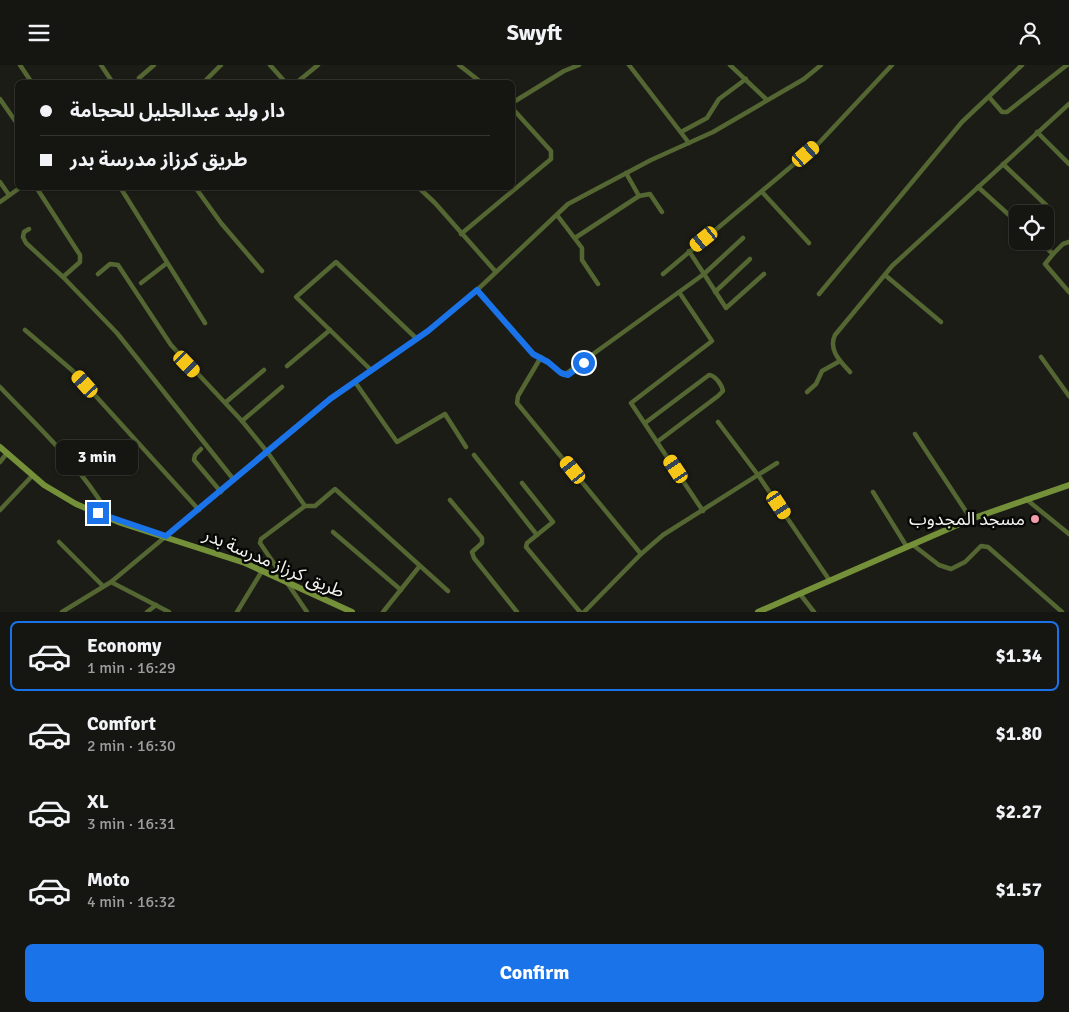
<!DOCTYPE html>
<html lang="en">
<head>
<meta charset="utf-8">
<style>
  :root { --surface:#151511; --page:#22221f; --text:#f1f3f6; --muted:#9d9f9f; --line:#343431; --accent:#1a73e8 }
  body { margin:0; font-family:Signika,"Noto Sans Arabic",sans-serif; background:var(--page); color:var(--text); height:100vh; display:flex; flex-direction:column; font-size:19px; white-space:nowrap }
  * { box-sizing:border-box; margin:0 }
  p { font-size:16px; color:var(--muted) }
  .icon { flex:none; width:28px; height:28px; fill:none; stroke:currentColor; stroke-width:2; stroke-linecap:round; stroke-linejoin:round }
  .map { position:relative; height:547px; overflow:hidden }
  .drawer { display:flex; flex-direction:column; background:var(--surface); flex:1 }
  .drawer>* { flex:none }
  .top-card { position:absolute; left:15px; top:15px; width:500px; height:110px; border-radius:8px; box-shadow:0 1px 4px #0004,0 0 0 1px var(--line); display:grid; align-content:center; height:110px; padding:0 25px; background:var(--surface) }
  .fabs { position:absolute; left:1009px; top:140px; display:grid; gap:10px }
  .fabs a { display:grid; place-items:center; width:45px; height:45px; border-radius:8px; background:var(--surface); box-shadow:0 1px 4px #0004,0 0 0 1px var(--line); font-size:25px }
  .end { position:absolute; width:22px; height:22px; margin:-11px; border:6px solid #1a73e8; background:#fff; box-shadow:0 0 0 2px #fff }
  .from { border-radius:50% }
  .bubble { position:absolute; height:35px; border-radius:8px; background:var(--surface); box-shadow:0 1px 4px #0004,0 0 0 1px var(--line); font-size:16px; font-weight:700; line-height:35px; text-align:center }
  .car { position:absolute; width:15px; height:30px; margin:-15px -8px; border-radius:6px; box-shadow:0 0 4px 1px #0007; background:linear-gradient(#f5c518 24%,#345 0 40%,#f5c518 0 76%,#345 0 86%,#f5c518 0) }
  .top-card b { display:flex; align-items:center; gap:18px; height:48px; font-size:19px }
  .top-card b+b { border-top:1px solid var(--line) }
  .top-card i { width:12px; height:12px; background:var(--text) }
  ul { padding:9px 0 0; list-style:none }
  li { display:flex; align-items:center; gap:15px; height:70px; margin:0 10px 8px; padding:0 15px; border:2px solid transparent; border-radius:8px }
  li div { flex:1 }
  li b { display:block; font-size:19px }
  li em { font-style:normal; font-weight:700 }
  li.current { border-color:var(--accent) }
  li>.icon { width:45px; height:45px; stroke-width:1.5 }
  .primary-button { display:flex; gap:10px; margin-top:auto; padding:10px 25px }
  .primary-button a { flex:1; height:58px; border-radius:8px; background:var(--accent); color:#fff; font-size:20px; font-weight:700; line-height:58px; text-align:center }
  header { display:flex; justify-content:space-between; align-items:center; height:65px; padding:0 25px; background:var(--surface); font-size:22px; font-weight:700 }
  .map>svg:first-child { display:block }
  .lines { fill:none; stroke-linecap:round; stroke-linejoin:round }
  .street { stroke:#546632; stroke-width:4.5 }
  .secondary { stroke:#74913a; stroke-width:6 }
  .route { stroke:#1a73e8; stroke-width:6 }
  .poi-dot { fill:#f39aab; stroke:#070705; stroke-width:2 }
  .labels { text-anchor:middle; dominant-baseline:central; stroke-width:5; stroke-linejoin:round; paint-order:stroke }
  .poi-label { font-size:18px; fill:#f5f5f1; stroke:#070705; text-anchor:end }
  .street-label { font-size:18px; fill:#f5f5f1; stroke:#070705 }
</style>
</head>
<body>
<header><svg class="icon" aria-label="menu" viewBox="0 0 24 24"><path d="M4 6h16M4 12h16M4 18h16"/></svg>Swyft<svg class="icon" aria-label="person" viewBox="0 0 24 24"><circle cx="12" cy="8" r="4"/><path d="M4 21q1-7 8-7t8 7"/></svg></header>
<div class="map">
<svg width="1069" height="547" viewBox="0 0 1069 547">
  <rect width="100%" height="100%" fill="#1c1c17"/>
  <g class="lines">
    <g class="street">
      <path d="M20,0L32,18"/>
      <path d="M101,0L113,18"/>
      <path d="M270,0L286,18"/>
      <path d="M459,0L482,18"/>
      <path d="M629,0L689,78"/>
      <path d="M730,0L766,34"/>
      <path d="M139,13L154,0"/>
      <path d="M203,18L221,0"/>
      <path d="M296,18L318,0"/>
      <path d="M989,32L1002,47H1007L1067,0"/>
      <path d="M0,34L18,60"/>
      <path d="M512,38L564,6L579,0"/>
      <path d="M681,67L707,53L719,34L746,14"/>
      <path d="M1037,67L1069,99"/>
      <path d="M1003,99L1046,140"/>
      <path d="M626,108L639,131L650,129L662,147"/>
      <path d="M0,117L9,130"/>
      <path d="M36,122L80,190V197L63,212"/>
      <path d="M120,122L205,258"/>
      <path d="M195,122L221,158L262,206"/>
      <path d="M418,122L435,138L496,207"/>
      <path d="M978,122L1018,158"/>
      <path d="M762,127L809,178"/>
      <path d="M0,137L21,122"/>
      <path d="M557,150L582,183V195L598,219"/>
      <path d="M29,164L24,167L23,172L26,178L63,212L117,268L234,415"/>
      <path d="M461,169L551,94V86L512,43"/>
      <path d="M575,173L639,131"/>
      <path d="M743,173L704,209L726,243L764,209"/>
      <path d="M1039,176L1053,189L1063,179L1069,177"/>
      <path d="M1053,189L1045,199L1069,227"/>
      <path d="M98,209L110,199L118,200L171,280L242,356L268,388L305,441"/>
      <path d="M663,209L818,79L892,0"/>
      <path d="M885,210L941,257"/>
      <path d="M141,218L167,198"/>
      <path d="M477,225L533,289L548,297L564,310L704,209L689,186"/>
      <path d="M679,227L712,276L631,338L703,446"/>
      <path d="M715,227L750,194"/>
      <path d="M819,229L962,57L1022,0"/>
      <path d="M25,265L73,306L199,445"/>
      <path d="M541,292L518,331L517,338L641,489"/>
      <path d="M1041,292L1069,331"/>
      <path d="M287,301L330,265"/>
      <path d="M371,305L296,232L336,197L417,274"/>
      <path d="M850,307C840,296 828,285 835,270L892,201L1069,39"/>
      <path d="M355,317L397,377L445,349L466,382"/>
      <path d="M0,322C40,364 81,401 110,452"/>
      <path d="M807,327L816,319L822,306L840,296"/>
      <path d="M226,337L264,305"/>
      <path d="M242,356L282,322"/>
      <path d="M718,357L758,410L830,516"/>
      <path d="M645,358L709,310C715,310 722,320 723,326L718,331L657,377"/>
      <path d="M915,369L971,454"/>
      <path d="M201,384L195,390L194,395L221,427"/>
      <path d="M474,390L537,470"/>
      <path d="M0,397L7,388"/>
      <path d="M522,418L553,457L527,478L526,482L580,547"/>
      <path d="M873,427L907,482"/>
      <path d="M1026,434L1069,469"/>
      <path d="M450,435L482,473V478L472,487L474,493L517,547"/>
      <path d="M0,445L32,411"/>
      <path d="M333,467L401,525"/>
      <path d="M59,477L103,521"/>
      <path d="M913,480L939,500L951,504L965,497L981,481L988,482L1062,547"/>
      <path d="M111,517L169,547"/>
      <path d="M800,529L814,547"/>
      <path d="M62,547L111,517L331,334L428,266L475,227L568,139L651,95L713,67L804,14L821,0"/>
      <path d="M147,547L156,540"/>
      <path d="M237,547L262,506"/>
      <path d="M307,547L260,478L261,474L305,441H315L335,424L448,526"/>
      <path d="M383,547L419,502"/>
      <path d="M584,547L641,489L663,470L777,398"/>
    </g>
    <g class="secondary">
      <path d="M0,382L44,420L76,439L121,458L245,498L352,547"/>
      <path d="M758,547L971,454L1069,420"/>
    </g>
  </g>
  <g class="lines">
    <path class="route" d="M98,448L166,471L330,334L428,266L477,225L533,289L548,297L561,308L568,310L584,298"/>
  </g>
  <circle class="poi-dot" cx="1035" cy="454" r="5"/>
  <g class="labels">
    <g class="poi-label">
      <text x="1025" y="454">مسجد المجدوب</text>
    </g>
    <g class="street-label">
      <text transform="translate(274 498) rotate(23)">طريق كرزاز مدرسة بدر</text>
    </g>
  </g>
</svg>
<div class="fabs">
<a><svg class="icon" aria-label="locate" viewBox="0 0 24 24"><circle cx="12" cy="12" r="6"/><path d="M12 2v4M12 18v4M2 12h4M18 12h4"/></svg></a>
</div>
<i class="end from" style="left:584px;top:298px"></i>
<i class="end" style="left:98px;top:448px"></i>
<div class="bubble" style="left:56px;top:375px;width:82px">3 min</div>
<i class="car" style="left:806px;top:89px;rotate:49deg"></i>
<i class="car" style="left:704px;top:174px;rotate:231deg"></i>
<i class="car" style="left:187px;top:299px;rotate:136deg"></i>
<i class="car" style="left:85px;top:319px;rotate:318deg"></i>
<i class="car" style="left:676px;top:404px;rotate:326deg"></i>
<i class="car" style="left:573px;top:405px;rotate:321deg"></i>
<i class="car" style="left:779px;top:440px;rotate:146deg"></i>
<div class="top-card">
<b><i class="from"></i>دار وليد عبدالجليل للحجامة</b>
<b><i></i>طريق كرزاز مدرسة بدر</b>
</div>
</div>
<section class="drawer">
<ul>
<li class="current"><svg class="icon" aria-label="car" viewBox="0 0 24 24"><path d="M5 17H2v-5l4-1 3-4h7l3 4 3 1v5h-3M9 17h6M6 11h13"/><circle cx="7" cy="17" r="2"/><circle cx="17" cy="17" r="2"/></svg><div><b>Economy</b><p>1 min · 16:29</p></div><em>$1.34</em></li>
<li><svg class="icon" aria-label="car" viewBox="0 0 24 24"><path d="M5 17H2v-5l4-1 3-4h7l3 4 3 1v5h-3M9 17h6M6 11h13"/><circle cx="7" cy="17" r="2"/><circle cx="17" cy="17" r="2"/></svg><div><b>Comfort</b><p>2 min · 16:30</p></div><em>$1.80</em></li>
<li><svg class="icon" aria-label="car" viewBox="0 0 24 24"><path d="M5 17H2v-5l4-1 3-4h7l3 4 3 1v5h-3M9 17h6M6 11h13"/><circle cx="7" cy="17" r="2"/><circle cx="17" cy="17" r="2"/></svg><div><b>XL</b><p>3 min · 16:31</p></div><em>$2.27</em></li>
<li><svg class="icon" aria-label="car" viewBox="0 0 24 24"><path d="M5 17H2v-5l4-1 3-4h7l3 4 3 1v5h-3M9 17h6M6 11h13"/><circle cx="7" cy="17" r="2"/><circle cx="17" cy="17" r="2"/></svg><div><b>Moto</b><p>4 min · 16:32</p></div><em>$1.57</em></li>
</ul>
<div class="primary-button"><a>Confirm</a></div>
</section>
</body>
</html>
